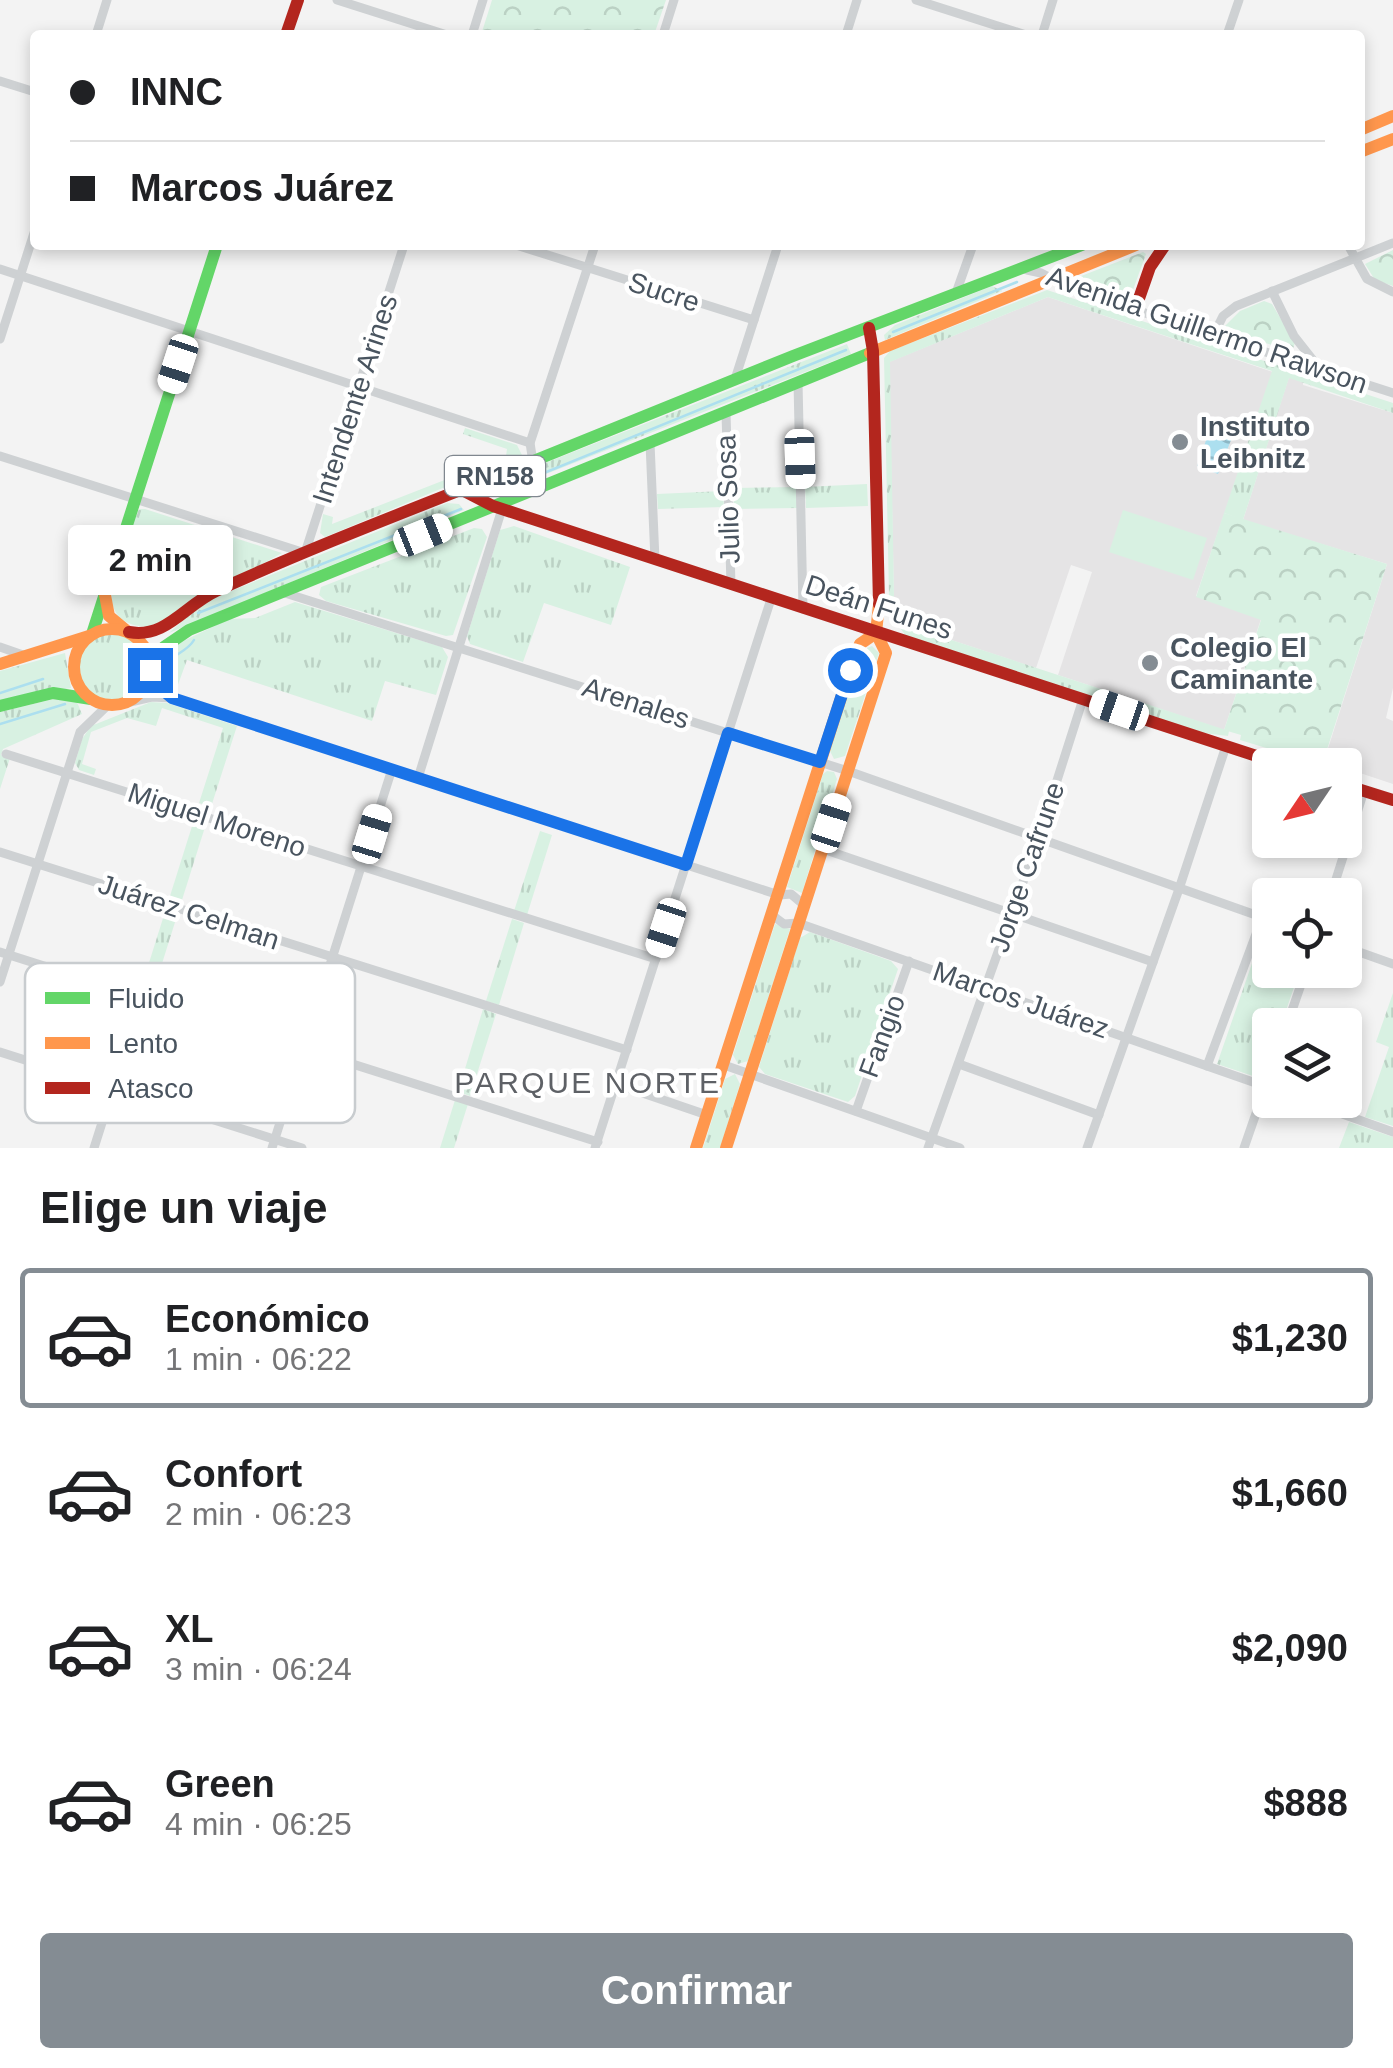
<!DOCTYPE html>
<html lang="es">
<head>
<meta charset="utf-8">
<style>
  :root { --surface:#fff; --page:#f2f2f2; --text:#202124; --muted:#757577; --line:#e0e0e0; --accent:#848c93 }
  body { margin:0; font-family:Arial,sans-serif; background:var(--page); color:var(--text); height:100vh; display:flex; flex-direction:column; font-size:38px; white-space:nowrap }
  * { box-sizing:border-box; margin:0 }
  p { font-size:32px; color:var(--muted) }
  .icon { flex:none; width:55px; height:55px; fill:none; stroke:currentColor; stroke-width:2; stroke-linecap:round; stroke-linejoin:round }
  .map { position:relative; height:1148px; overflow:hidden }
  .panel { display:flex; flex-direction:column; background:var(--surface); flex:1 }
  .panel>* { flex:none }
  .guide { position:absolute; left:30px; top:30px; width:1335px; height:220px; border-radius:10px; box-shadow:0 5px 15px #0003; display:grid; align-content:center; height:220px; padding:0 40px; background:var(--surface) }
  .needle { width:65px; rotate:235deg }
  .controls { position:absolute; left:1252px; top:748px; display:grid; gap:20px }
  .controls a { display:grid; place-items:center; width:110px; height:110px; border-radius:10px; background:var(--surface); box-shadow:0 5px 15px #0003; font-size:50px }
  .end { position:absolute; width:45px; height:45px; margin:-22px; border:12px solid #1a73e8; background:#fff; box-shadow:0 0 0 5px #fff }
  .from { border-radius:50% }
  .bubble { position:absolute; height:70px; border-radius:10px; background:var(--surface); box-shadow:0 5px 15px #0003; font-size:32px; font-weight:700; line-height:70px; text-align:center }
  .car { position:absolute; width:30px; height:60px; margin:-30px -15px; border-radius:12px; box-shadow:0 0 8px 2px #0007; background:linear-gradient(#fff 24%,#345 0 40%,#fff 0 76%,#345 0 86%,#fff 0) }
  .guide b { display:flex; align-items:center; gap:35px; height:95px; font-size:38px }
  .guide b+b { border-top:2px solid var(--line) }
  .guide i { width:25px; height:25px; background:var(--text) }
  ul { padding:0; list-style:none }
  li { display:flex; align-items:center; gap:30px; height:140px; margin:0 20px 15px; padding:0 20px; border:5px solid transparent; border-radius:10px }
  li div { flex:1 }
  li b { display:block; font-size:38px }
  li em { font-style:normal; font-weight:700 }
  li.current { border-color:var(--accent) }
  li>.icon { width:90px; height:90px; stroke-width:1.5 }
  h2 { padding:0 40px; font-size:45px; line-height:120px }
  .primary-button { display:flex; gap:20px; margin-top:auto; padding:20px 40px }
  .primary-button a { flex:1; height:115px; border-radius:10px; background:var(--accent); color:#fff; font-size:40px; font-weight:700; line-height:115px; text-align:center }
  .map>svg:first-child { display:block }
  .education { fill:#e5e4e5 }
  .grass { fill:url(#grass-tufts) }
  .park { fill:url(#park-crowns) }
  .pitch { fill:#d8f1e2 }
  .water { fill:url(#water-waves) }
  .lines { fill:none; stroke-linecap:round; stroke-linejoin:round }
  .stream { stroke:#acdfef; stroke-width:2.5 }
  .street { stroke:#ced1d3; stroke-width:9 }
  .fast { stroke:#63d668; stroke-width:12 }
  .slow { stroke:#ff974d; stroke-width:12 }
  .jam { stroke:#b3261e; stroke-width:12 }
  .route { stroke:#1a73e8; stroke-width:12 }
  .poi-dot { fill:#848c93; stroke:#fff; stroke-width:4 }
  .labels { text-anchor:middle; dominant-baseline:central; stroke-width:9; stroke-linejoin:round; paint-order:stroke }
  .shield { fill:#fff; stroke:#80878f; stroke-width:2.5 }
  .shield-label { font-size:25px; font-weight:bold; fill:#49545f }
  .street-label { font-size:28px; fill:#49545f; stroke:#fff }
  .poi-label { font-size:28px; font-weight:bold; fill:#49545f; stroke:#fff; text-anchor:start }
  .neighbourhood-label { font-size:30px; letter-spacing:2.5px; fill:#5e6166; stroke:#fff }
  .key { fill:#fff; stroke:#c8cccf; stroke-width:2.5 }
  .key-label { font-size:28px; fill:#49545f }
</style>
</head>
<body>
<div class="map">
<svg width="1393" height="1148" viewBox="0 0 1393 1148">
  <defs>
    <pattern id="grass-tufts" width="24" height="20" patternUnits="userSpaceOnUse" patternTransform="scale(2.5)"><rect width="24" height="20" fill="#d8f1e2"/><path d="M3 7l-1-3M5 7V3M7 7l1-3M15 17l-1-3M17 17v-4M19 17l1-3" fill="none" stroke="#bbd1c4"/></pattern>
    <pattern id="park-crowns" width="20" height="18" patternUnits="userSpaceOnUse" patternTransform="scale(2.5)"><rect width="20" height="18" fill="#d8f1e2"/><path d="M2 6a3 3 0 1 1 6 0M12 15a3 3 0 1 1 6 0" fill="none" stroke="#bbd1c4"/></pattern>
    <pattern id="water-waves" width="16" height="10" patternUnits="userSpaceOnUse" patternTransform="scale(2.5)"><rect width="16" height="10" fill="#acdfef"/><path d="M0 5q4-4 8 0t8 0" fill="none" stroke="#8eb7c5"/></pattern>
  </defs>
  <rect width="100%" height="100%" fill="#f3f3f3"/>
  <g class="education">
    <path d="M1048,297L1273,372L1196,596L1261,619L1224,730L1058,675L1092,572L1071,565L1036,668L924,631L903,619L894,597L889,362Z"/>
    <path d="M1289,377L1303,382V385L1393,413V688L1386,718L1393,721V784L1345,768V765L1324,761L1387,564L1243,520Z"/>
  </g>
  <g class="grass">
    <path d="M992,286L1002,291L885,340L884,335L895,325Z"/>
    <path d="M1047,290L1393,403V413L1289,378L1243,520L1224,513L1272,371L1048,297L890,362L894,597L903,619L924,631L1229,731L1228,736L1195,732L905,635L895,620L889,595L884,358L890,351Z"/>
    <path d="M847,344L851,354L498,493L500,486L535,467Z"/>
    <path d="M465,428L517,445L522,455L325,537L320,533L323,514L333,517L332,524L506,456L507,449L463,434Z"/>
    <path d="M867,484L868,506L806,508L805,487Z"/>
    <path d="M797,487L798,508L734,509L733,488Z"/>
    <path d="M723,491L724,507L658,509L657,494Z"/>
    <path d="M447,503L459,504L464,510L169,633L202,603Z"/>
    <path d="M140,509H145L282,553L151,627C80,626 124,550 137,511Z"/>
    <path d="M514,526L630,567L611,625L544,603L523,662L470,644L467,636L500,530Z"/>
    <path d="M474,528L482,529L487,537L453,635L446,636L326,601L319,595L321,587Z"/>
    <path d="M295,602L442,647L448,657L436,695L385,681L372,721L187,660L176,690L162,680L159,665L171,647L229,619L255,618Z"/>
    <circle cx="112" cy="668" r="34"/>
    <path d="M872,646L879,653L845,756L834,759L830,751L854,677L867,648Z"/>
    <path d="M65,653L71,688L0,701V671Z"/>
    <path d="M54,699L77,702L82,714L3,749L1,755L10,758L0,789V712Z"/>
    <path d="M151,702L167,703L237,726L211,807L199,803L223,728L162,708L156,726L127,718L91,732L82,764L96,769L94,775L79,770L75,763L82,739L91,726Z"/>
    <path d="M827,771L834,772L837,779L802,893L787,887L823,774Z"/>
    <path d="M193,823L205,827L182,900L170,896Z"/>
    <path d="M540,831L552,835L527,915L514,911Z"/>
    <path d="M164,915L176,919L154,989L142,985Z"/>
    <path d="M512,919L524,923L499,1005L486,1001Z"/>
    <path d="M775,924L790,929L748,1061L738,1064L733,1055Z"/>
    <path d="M1265,926L1270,928V970H1300L1281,1025H1270V1056L1262,1079L1217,1064Z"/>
    <path d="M810,932L891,961L898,969L855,1096L848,1102L765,1074L759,1067L800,938Z"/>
    <path d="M1393,993V1126L1365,1117L1389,1047L1376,1042Z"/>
    <path d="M483,1009L496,1014L470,1096L458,1092Z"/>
    <path d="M735,1074L740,1084L720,1148H703L725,1079Z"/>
    <path d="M455,1100L468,1104L454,1148H440Z"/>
    <path d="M1349,1122L1393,1137V1148H1339Z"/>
  </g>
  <g class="park">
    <path d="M492,0H666L654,35H481Z"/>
    <path d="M1393,250V286L1375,280L1365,264Z"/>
    <path d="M1143,252L1146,254L1129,301L1074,282L1076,278Z"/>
    <path d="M1264,301L1272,304L1295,343L1292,351L1226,331L1225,326L1240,311Z"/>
    <path d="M1224,513L1387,564L1322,765L1240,740L1241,735L1224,730L1261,620L1196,597Z"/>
  </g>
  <path class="pitch" d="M1123,510L1207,538L1193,580L1109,552Z"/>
  <path class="water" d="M1209,432L1231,440L1218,474L1197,466Z"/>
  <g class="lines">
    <g class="stream">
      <path d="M893,332L1017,282"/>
      <path d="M502,490L846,350"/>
      <path d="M198,613L461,509"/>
      <path d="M162,672C167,655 186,654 194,640"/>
      <path d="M0,693L43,679"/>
      <path d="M0,724L65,704"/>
    </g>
    <g class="street">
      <path d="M337,0L447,35"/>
      <path d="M916,0L1026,35"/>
      <path d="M96,35L107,0"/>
      <path d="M472,35L483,0"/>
      <path d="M663,35L674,0"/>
      <path d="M846,35L857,0"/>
      <path d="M1042,35L1053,0"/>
      <path d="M1227,35L1239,0"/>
      <path d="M0,81L35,92"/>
      <path d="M516,245L754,320"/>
      <path d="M1348,245L1367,279L1393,292"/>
      <path d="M0,269L530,443"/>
      <path d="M1027,270L1041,273L1074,290L1393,393"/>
      <path d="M1272,291L1294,336L1320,369"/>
      <path d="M956,293L973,245"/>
      <path d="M1213,336L1223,316L1236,306L1393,243"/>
      <path d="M0,339L35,230"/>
      <path d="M736,376L778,245"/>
      <path d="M798,382L803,609"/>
      <path d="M726,413L731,585"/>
      <path d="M650,443L655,560"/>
      <path d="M0,456L305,553L404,245"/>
      <path d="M533,462L530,443L595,245"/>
      <path d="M285,593L848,771L1270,920"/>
      <path d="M0,647L23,655"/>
      <path d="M150,670L154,681L170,697"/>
      <path d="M126,703L152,697L172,698L779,895L791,894L804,905"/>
      <path d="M6,754L656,959"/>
      <path d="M418,778L502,509"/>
      <path d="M823,849L1153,962"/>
      <path d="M0,852L627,1050"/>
      <path d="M1331,895L1364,791"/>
      <path d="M772,915L784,924L798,923L1270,1088"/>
      <path d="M1345,947L1393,964"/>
      <path d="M0,952L598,1142"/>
      <path d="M0,982L80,732L108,705"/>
      <path d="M1287,1025L1306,970"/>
      <path d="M0,1052L302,1148"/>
      <path d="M959,1064L1099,1115"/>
      <path d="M724,1065L960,1148"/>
      <path d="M1207,1066L1262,918"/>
      <path d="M616,1084L707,1115"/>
      <path d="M1303,1100L1393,1132"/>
      <path d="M856,1111L909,961"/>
      <path d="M94,1148L113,1088"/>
      <path d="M272,1148L392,769"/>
      <path d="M595,1148L771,599"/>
      <path d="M928,1148L1038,840L1083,699"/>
      <path d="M1087,1148L1179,889L1226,746"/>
      <path d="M1244,1148L1270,1073"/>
    </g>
    <g class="fast">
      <path d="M531,462L793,356L1082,245"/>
      <path d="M92,634L217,245"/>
      <path d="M150,667L164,647L189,630L870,353"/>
      <path d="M0,706L53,693L91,699"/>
    </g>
    <g class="slow">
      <path d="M1360,130L1393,116"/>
      <path d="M1360,152L1393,139"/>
      <path d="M870,353L1136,245"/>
      <path d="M105,595L109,616L127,631"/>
      <circle cx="112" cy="667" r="38"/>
      <path d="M0,664L89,636"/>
      <path d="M696,1148L850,670L860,644L876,633"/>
      <path d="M726,1148L886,653L876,633L879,604"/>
    </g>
    <g class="jam">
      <path d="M286,35L298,0"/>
      <path d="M1135,310L1150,267L1165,245"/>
      <path d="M869,328L873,351L879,604"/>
      <path d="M462,490L493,506L1284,765"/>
      <path d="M129,632C166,639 185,605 216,591C319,544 426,504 531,462"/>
      <path d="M1345,785L1393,800"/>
    </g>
  </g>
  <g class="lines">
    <path class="route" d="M150,670L159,687L172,698L686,865L728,733L820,762L850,670"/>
  </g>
  <g class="poi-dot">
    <circle cx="1180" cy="442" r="10"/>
    <circle cx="1150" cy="663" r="10"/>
  </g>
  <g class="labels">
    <rect class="shield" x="445" y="456" width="100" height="40" rx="8"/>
    <g class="shield-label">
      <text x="495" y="476">RN158</text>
    </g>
    <g class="street-label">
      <text transform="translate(664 292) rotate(18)">Sucre</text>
      <text transform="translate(1207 330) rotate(19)">Avenida Guillermo Rawson</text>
      <text transform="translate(355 399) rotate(-72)">Intendente Arines</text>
      <text transform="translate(728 499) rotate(-92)">Julio Sosa</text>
      <text transform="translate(879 607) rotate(18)">Deán Funes</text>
      <text transform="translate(636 703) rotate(18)">Arenales</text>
      <text transform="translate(217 820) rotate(18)">Miguel Moreno</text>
      <text transform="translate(1027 867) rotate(-71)">Jorge Cafrune</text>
      <text transform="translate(189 912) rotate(18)">Juárez Celman</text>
      <text transform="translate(1021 1000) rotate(19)">Marcos Juárez</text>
      <text transform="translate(882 1036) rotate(-70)">Fangio</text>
    </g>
    <g class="poi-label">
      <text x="1200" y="426">Instituto<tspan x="1200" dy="32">Leibnitz</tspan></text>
      <text x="1170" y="647">Colegio El<tspan x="1170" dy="32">Caminante</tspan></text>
    </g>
    <g class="neighbourhood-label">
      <text x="588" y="1082">PARQUE NORTE</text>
    </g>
  </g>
  <rect x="25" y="963" width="330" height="160" rx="15" class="key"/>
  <rect x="45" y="992" width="45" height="12" fill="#63d668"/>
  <rect x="45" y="1037" width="45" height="12" fill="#ff974d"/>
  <rect x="45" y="1082" width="45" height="12" fill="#b3261e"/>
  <g class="key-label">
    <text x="108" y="1008">Fluido</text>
    <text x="108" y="1053">Lento</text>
    <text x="108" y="1098">Atasco</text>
  </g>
</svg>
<div class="controls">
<a><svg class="needle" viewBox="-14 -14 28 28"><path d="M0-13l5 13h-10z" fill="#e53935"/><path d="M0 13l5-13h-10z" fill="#757577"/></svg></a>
<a><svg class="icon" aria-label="locate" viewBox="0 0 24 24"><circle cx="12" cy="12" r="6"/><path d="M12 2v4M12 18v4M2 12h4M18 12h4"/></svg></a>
<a><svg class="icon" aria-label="layers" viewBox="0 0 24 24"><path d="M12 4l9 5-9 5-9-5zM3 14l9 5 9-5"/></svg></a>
</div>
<i class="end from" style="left:850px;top:670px"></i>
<i class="end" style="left:150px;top:670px"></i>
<div class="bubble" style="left:68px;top:525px;width:165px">2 min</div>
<i class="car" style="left:178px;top:364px;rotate:198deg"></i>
<i class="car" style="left:800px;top:459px;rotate:178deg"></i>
<i class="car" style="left:423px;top:535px;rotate:68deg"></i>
<i class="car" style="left:1119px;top:710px;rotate:289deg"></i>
<i class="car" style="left:831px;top:823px;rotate:18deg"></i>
<i class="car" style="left:372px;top:834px;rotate:17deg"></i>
<i class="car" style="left:666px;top:928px;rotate:198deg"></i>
<div class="guide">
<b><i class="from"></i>INNC</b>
<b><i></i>Marcos Juárez</b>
</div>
</div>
<section class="panel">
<h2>Elige un viaje</h2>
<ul>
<li class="current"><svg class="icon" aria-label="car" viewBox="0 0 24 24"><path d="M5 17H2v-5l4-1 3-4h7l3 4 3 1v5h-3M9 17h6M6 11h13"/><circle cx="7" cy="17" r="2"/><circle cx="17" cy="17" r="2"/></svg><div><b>Económico</b><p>1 min · 06:22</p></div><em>$1,230</em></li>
<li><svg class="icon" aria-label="car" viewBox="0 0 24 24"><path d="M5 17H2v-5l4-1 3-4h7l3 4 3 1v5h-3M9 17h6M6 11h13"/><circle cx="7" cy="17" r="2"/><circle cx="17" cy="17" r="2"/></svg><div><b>Confort</b><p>2 min · 06:23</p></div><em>$1,660</em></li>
<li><svg class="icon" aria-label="car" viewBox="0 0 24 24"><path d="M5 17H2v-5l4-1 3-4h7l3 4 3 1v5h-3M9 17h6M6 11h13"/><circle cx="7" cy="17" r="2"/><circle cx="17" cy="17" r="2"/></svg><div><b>XL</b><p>3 min · 06:24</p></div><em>$2,090</em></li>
<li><svg class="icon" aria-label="car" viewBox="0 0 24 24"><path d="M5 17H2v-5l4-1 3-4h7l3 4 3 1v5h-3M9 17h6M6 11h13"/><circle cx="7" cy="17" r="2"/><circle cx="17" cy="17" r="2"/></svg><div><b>Green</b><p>4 min · 06:25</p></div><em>$888</em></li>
</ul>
<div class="primary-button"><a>Confirmar</a></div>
</section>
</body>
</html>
